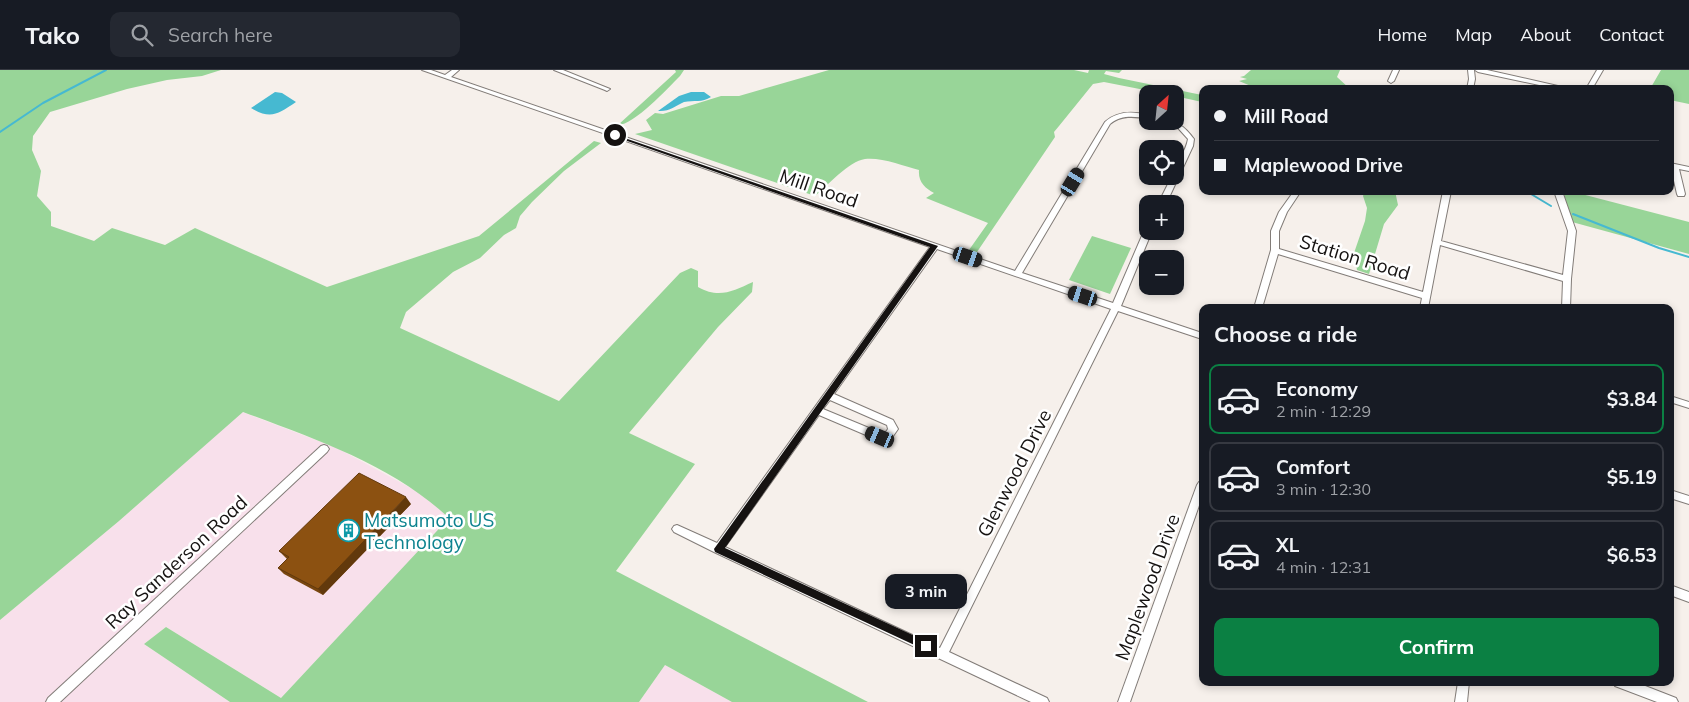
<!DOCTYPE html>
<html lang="en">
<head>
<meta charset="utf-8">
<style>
  :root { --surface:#171b24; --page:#242831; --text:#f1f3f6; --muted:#9ea1a6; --line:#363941; --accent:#0b8043 }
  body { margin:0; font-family:Mulish,sans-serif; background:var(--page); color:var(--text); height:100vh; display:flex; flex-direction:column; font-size:19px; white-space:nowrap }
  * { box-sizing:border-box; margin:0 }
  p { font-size:16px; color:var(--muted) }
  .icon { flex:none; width:28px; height:28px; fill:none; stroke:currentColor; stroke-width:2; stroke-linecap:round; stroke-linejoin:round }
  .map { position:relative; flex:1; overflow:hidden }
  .panel { position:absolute; left:1199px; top:234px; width:475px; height:382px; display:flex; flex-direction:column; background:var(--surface); border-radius:10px; box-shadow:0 2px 8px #0003 }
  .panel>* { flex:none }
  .guide { position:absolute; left:1199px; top:15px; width:475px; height:110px; border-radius:10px; box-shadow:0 2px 8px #0003; display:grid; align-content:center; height:110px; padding:0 15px; background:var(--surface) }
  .needle { width:32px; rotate:27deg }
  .buttons { position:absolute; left:1139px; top:15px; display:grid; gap:10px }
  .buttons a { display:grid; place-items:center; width:45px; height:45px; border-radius:10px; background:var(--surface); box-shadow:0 2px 8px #0003; font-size:25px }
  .end { position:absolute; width:22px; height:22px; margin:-11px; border:6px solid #151211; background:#fff; box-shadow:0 0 0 2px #fff }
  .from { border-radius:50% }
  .bubble { position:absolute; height:35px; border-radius:10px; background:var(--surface); box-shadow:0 2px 8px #0003; font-size:16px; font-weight:700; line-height:35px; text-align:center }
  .car { position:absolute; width:15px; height:30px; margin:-15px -8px; border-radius:6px; box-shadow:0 0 4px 1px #0007; background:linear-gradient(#222 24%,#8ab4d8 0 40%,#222 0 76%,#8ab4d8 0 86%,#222 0) }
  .guide b { display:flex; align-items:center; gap:18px; height:48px; font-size:19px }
  .guide b+b { border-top:1px solid var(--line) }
  .guide i { width:12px; height:12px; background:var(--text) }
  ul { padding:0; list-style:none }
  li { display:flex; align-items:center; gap:15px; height:70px; margin:0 10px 8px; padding:0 5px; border:2px solid var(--line); border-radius:10px }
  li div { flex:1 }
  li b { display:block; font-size:19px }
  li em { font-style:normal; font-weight:700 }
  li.active { border-color:var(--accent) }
  li>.icon { width:45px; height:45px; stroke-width:1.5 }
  h2 { padding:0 15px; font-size:22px; line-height:60px }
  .cta { display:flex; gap:10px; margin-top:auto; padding:10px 15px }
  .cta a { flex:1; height:58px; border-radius:10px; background:var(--accent); color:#fff; font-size:20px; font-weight:700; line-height:58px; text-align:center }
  header { display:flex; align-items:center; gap:30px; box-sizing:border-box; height:70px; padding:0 25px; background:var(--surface); border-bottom:1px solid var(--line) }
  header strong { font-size:24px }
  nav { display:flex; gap:28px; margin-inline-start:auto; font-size:18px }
  .search { width:350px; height:45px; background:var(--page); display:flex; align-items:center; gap:12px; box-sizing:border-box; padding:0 18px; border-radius:10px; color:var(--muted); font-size:19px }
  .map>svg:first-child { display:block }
  .industrial { fill:#f8e0eb }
  .green { fill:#98d598 }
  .water { fill:#46b9d1 }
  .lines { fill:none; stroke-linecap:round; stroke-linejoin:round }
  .stream { stroke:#46b9d1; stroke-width:2 }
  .minor-casing { stroke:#827c78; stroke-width:2 }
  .minor { fill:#fff; fill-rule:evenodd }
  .wall { fill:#78460f }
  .shaded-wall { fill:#62390c }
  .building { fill:#8c5111; stroke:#62390c }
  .route { fill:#151211 }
  .labels { text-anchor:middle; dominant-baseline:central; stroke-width:5; stroke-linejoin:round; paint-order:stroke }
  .street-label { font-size:19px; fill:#151211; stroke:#fff }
  .culture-label { font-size:19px; fill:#0d838f; stroke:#fff; text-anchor:start }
</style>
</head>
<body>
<header>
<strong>Tako</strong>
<div class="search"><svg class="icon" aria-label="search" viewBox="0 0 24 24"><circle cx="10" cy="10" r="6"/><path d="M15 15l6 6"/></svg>Search here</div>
<nav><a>Home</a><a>Map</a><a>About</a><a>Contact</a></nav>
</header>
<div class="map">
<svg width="1689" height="632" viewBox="0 0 1689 632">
  <rect width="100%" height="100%" fill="#f6f0eb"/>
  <g class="industrial">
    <path d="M242,342L337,378L420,423L450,448L281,628L166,557L144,574L230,632H0V550L119,451Z"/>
    <path d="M665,595L732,632H639Z"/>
  </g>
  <g class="green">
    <path d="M0,0H221L202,6L167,10L127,19L50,42L33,66L32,80L41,101L37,126L51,142V156L94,171L112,158L165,175L195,158L327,217L479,166L594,71L601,73L564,101L532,132L520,146L516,158L504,165L480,188L453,202L406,242L400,258L559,331L680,203L691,198L698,201V217C719,229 733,221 753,212L752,222L718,257L629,363L695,394L616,501L868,632H732L665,595L639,632H230L144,574L166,557L281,628L449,448C392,395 315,369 243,342L119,451L0,550Z"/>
    <path d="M675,0H684L680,6C668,18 634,55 618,55L676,2Z"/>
    <path d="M829,0H1074L1088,3L1089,0H1122L1119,3L1106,1L1104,4L1119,8L1202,25V32L1175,26V24H1165L1104,12L1093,14L1059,56L1054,62L1055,67L977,182L969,180L988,153L926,128L934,123C925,118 918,112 919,100C904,96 881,87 865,89C849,91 827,116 815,126L635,64L652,60L646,50L655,43L663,44L721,26H739Z"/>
    <path d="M1251,0H1340L1337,7L1350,19H1258L1239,11L1247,9L1240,7L1244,6Z"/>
    <path d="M1661,0H1689V34L1670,30V19H1650Z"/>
    <path d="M1365,121H1395L1398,135L1384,154L1369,204L1357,200L1354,183L1365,151L1367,138L1363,126Z"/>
    <path d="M1563,121H1570L1689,152V184L1572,152Z"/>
    <path d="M1092,166L1131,178L1110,224L1069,210Z"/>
  </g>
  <g class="water">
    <path d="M275,22L282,23L296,32C278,44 271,50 251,38Z"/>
    <path d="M691,22H704L711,27C702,33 694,30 684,32C675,36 669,42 658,41L679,26Z"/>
  </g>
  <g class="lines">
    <g class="stream">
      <path d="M0,62L43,33L106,0"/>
      <path d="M1526,121L1551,136"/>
      <path d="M1573,144L1659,178L1689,187"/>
    </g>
    <defs>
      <g id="minor">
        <path d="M422,0H431L445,5L452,0H459L451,7L1015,201L1105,52C1117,41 1132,41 1148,45V49C1134,46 1121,45 1110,54L1022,203L1113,233L1144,161L1148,159V161H1152L1121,236L1202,263V269L1118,241L949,582L1047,628L1049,632H1031L714,482L674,462L672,459L674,456L677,455L717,473L930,177ZM937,179L1111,239L940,578L725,477L819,345L880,371L891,369L898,359L893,350L834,324ZM830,330L887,355L888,359L885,363H881L823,339Z"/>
        <path d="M554,0H563L610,19L607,21L605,20Z"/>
        <path d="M1393,0H1399L1394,11L1391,13L1388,11Z"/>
        <path d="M1468,0H1474L1475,9L1473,19H1467L1469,9Z"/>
        <path d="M1475,0H1487L1571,19H1558L1478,2Z"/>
        <path d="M1597,0H1603L1592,19H1586Z"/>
        <path d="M1161,51C1178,51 1184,56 1194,69L1193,76L1166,134H1158L1172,106H1175C1175,93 1186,82 1188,69L1178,58Z"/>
        <path d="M1670,93L1689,97V101L1679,99L1685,124L1684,126H1678L1677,124Z"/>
        <path d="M1294,121H1301L1287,142L1279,161V179L1423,222L1443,121H1451L1441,171L1563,205L1568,161L1554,121H1562L1576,161L1571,209L1570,238H1562L1563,211L1440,175L1428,238H1420L1422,228L1278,184L1262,238H1254L1271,180V161L1279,142Z"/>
        <path d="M1670,326L1689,332V338L1670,332Z"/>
        <path d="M324,375L327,376L329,379L327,382L60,632H46L48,628L321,376Z"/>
        <path d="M1202,411V427L1130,632H1118L1197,415L1199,412Z"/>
        <path d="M1670,420L1689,426V434L1670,428Z"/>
        <path d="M1670,515L1689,522V532L1670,525Z"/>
        <path d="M1458,612H1469L1467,632H1455Z"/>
        <path d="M1614,612H1635L1676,628L1678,632H1657L1615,616Z"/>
      </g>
    </defs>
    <use href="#minor" class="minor-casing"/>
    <use href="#minor" class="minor"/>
  </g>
  <path class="wall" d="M411,434L323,525L284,504L278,498L287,489L279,481Z"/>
  <path class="shaded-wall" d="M406,427L411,434L323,525L318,519Z"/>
  <path class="building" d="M359,403L406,427L318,519L278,498L289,487L279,481Z"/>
  <path class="route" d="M613,64L938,176L725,478L930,573V579H923L715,482L714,479L930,177L613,66Z"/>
  <defs>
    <symbol id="building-ring" viewBox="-11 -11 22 22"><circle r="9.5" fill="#fff" stroke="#0f9aa8" stroke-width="1.5"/><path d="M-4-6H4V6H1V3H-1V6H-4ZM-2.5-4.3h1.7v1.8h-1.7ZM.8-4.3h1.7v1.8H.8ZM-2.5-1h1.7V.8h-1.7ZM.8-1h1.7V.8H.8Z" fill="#0f9aa8"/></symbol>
  </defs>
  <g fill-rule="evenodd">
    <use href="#building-ring" x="336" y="448" width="25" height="25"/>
  </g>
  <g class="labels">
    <g class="street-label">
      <text transform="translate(819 118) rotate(19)">Mill Road</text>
      <text transform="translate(1355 187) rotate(17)">Station Road</text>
      <text transform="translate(1014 403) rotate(-63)">Glenwood Drive</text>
      <text transform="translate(176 492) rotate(-43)">Ray Sanderson Road</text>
      <text transform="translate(1147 517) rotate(-70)">Maplewood Drive</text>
    </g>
    <g class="culture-label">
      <text x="364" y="450">Matsumoto US<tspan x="364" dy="22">Technology</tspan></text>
    </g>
  </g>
</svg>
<div class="buttons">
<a><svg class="needle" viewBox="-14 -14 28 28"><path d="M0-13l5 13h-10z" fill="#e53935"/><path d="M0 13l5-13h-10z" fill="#9ea1a6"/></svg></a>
<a><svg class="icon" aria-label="locate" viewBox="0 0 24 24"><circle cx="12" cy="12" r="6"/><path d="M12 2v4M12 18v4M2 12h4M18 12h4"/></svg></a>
<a>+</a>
<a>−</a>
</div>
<i class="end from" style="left:615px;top:65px"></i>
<i class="end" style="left:926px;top:576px"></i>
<div class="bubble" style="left:885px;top:504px;width:82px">3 min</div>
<i class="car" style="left:1073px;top:112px;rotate:31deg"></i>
<i class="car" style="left:968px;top:187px;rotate:109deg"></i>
<i class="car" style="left:1083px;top:226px;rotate:288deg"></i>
<i class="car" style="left:880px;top:367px;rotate:293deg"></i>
<div class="guide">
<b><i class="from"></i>Mill Road</b>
<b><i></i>Maplewood Drive</b>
</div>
<section class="panel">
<h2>Choose a ride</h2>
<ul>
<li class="active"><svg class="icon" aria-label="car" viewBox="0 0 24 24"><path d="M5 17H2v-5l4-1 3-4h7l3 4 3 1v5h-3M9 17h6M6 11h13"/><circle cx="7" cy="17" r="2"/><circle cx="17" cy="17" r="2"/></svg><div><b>Economy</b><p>2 min · 12:29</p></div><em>$3.84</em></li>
<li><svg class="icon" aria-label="car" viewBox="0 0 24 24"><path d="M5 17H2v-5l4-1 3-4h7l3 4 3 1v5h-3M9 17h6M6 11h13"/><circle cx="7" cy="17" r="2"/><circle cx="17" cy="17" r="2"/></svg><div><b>Comfort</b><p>3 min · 12:30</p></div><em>$5.19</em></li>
<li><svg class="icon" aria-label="car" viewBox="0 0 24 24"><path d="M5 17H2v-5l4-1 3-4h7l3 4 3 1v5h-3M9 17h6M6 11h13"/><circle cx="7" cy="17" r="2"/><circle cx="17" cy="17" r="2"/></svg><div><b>XL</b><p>4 min · 12:31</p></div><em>$6.53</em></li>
</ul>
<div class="cta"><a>Confirm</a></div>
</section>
</div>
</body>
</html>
